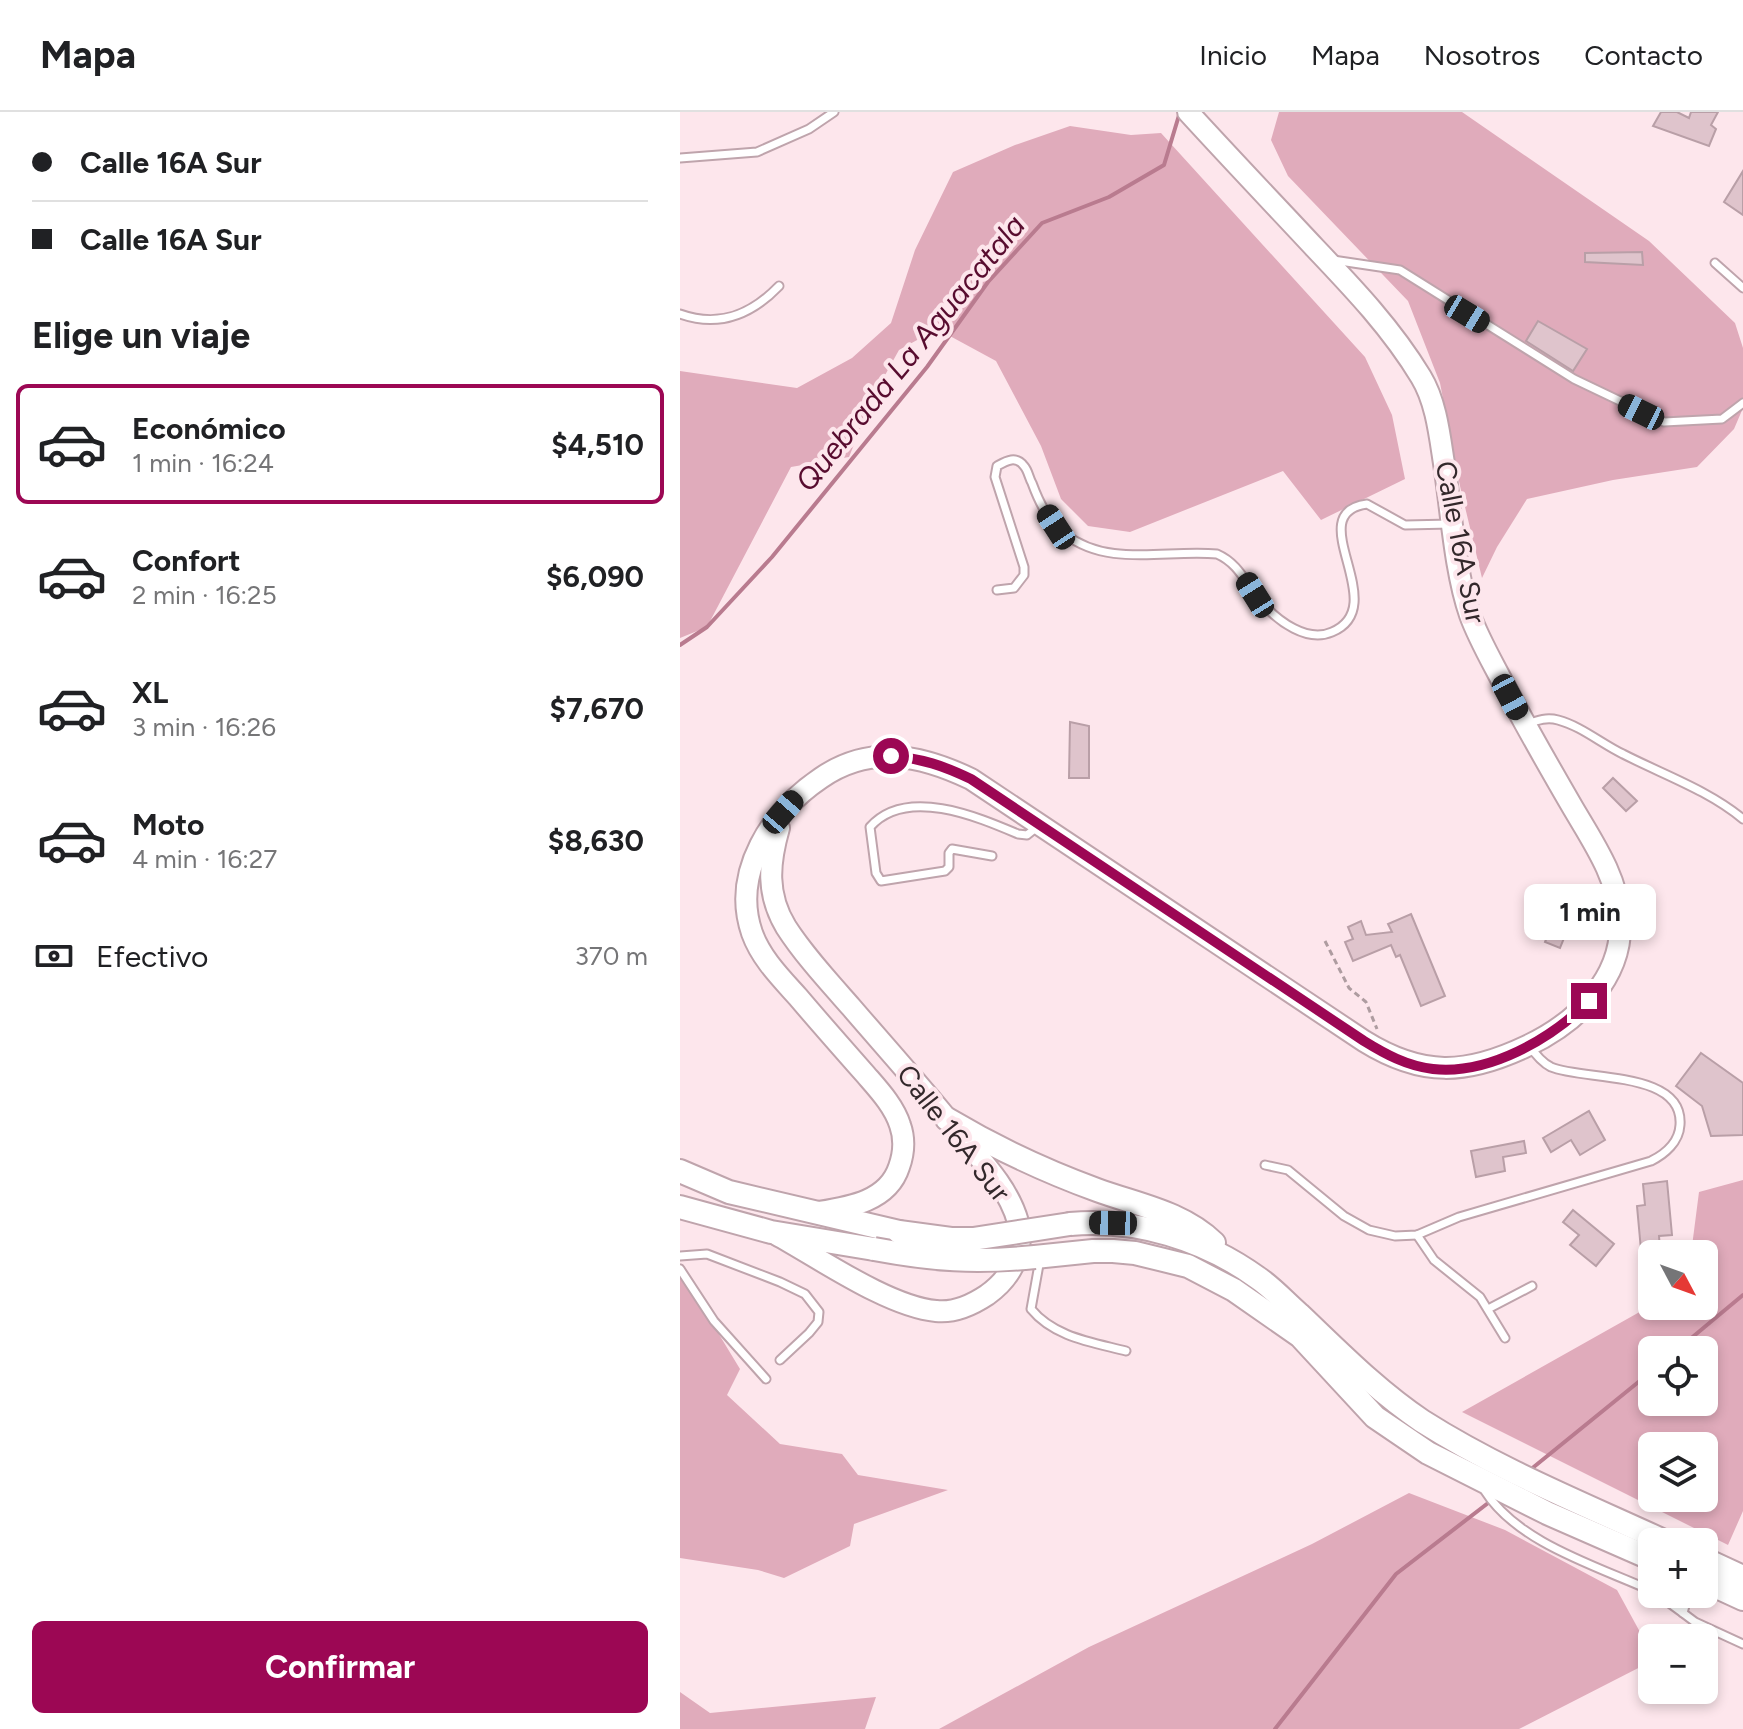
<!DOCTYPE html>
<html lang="es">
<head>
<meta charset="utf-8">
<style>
  :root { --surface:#fff; --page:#f2f2f2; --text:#202124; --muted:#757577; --line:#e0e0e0; --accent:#9c0754 }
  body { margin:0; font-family:Figtree,sans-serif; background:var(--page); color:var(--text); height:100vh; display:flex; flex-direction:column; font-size:30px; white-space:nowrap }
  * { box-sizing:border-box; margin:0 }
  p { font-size:26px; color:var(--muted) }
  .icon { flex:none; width:44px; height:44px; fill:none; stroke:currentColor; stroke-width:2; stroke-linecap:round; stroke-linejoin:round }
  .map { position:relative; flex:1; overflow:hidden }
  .panel { display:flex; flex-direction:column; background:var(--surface); width:680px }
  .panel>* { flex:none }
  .hud { display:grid; align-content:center; height:176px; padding:0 32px; background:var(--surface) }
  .needle { width:52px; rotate:131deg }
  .controls { position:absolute; left:958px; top:1128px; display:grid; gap:16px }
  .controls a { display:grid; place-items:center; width:80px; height:80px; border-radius:12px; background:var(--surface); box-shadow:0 4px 12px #0003; font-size:40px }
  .end { position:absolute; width:36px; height:36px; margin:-18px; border:10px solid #9c0754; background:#fff; box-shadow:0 0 0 4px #fff }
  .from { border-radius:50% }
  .bubble { position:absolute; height:56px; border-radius:12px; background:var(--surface); box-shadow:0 4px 12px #0003; font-size:26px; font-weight:700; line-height:56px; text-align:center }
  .car { position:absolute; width:24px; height:48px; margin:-24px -12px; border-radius:10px; box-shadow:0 0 6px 2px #0007; background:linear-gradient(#222 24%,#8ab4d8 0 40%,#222 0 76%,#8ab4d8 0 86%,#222 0) }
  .hud b { display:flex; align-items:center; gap:28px; height:76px; font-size:30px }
  .hud b+b { border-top:2px solid var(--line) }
  .hud i { width:20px; height:20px; background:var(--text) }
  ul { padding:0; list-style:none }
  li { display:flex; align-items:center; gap:24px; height:120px; margin:0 16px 12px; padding:0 16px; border:4px solid transparent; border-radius:12px }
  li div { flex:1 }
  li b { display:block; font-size:30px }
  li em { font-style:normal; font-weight:700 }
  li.selected { border-color:var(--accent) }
  li>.icon { width:72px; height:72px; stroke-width:1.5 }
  h2 { padding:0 32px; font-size:36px; line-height:96px }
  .pay { display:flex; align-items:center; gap:20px; height:88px; padding:0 32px; font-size:30px }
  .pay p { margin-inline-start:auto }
  .button { display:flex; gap:16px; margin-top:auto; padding:16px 32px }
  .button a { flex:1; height:92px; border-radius:12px; background:var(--accent); color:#fff; font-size:32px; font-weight:700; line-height:92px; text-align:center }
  header { display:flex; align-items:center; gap:48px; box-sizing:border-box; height:112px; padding:0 40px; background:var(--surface); border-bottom:2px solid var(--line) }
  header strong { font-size:38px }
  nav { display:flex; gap:44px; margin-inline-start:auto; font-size:28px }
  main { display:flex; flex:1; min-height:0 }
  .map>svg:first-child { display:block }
  .green { fill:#e0abbb; fill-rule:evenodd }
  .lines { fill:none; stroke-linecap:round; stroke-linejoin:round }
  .stream { stroke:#b97b8f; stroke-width:4 }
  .building { fill:#dfc4cc; stroke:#b99fa7; stroke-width:2 }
  .service-casing { stroke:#bfa4ac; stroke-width:11 }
  .secondary-casing { stroke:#bfa4ac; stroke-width:24 }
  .primary-casing { stroke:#bfa4ac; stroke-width:26 }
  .path { stroke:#ae9ca0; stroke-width:3; stroke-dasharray:6 4; stroke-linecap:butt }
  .service { stroke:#fff; stroke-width:7 }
  .secondary { stroke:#fff; stroke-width:20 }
  .primary { stroke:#fff; stroke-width:22 }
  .primary-bridge-casing { stroke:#bfa4ac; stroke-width:26; stroke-linecap:butt }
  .primary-bridge { stroke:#fff; stroke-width:22 }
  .route { stroke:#9c0754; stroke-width:10 }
  .labels { text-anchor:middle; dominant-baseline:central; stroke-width:8; stroke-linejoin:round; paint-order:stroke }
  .street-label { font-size:28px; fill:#33282b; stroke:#fde6ec }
  .water-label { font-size:30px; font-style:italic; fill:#580c2f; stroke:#fde6ec }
</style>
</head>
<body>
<header>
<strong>Mapa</strong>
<nav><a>Inicio</a><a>Mapa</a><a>Nosotros</a><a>Contacto</a></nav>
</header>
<main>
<section class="panel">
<div class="hud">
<b><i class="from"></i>Calle 16A Sur</b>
<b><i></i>Calle 16A Sur</b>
</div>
<h2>Elige un viaje</h2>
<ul>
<li class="selected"><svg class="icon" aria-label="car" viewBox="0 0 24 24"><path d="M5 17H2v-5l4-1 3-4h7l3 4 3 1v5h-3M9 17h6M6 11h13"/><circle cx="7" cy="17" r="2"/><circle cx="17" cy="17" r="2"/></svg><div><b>Económico</b><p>1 min · 16:24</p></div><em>$4,510</em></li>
<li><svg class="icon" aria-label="car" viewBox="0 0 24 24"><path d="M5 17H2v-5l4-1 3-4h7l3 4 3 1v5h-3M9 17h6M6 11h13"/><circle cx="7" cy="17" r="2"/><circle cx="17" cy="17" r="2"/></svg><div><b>Confort</b><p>2 min · 16:25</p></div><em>$6,090</em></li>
<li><svg class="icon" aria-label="car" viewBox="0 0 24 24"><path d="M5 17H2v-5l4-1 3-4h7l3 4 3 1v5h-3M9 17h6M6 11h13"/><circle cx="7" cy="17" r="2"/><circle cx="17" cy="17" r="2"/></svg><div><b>XL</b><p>3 min · 16:26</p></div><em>$7,670</em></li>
<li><svg class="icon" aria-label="car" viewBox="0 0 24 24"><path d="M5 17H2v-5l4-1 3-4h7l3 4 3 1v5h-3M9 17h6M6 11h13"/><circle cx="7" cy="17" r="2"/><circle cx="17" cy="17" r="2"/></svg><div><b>Moto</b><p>4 min · 16:27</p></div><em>$8,630</em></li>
</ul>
<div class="pay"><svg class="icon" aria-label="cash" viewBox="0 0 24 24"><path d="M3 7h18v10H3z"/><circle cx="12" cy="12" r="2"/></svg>Efectivo<p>370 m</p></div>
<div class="button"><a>Confirmar</a></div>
</section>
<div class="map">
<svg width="1063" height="1617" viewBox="0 0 1063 1617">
  <rect width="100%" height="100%" fill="#fde6ec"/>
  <g class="green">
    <path d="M599,0H782L969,129L1055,211L1063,236V296L1054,317L1017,355L933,368L847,387L817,435L802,466L780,374L760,271L728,189L608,64L591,28Z"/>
    <path d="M390,14L451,23L481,21L685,245L712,303L725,367L641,408L603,359L450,420L408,414L381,387L361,334L316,249L257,217L219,238L194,283L169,345L111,355L27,515L0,526V259L117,276L172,246L211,211L235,138L273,60L335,33Z"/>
    <path d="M1063,1068V1399L1048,1433L782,1300L972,1193L1024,1194V1142H1011L1019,1080ZM1024,1238V1290H972V1238ZM972,1334H1024V1386H972Z"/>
    <path d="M0,1158L60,1257L47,1283L100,1332L162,1342L178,1363L268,1378L174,1412L170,1434L104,1466L78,1458L0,1446Z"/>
    <path d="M729,1381L825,1418L937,1478L972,1542V1549L839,1617H259L409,1535L632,1432Z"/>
    <path d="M0,1580L30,1601L196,1585L185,1617H0Z"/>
  </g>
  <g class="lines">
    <g class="stream">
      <path d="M0,533L27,515L92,445L247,255L308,170L362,111L429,85L484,53L500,0"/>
      <path d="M997,1238L1063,1183"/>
      <path d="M850,1358L972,1259"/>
      <path d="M595,1617L716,1462L812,1388"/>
    </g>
  </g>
  <g class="building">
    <path d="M981,0H997L1009,6L1011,0H1038L1031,13L1036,17L1029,34L973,14Z"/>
    <path d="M1063,59V103L1044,90Z"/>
    <path d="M962,140L963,153L905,150V141Z"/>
    <path d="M858,209L907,237L893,259L846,229Z"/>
    <path d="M390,610L409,614V666H389Z"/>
    <path d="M933,666L957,689L946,699L923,676Z"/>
    <path d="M878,798L893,804L880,836L865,830Z"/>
    <path d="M731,802L765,884L741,894L720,843L716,845L711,833L673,849L665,830L673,827L668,815L681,809L686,823L712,820L708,812Z"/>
    <path d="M1021,941L1063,971V1023L1031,1024L1022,994L996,974Z"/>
    <path d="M909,999L925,1028L900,1043L891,1028L871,1040L863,1026Z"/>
    <path d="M844,1029L846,1041L823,1045L825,1059L796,1065L791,1039Z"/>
    <path d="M987,1069L992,1123L979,1124L980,1137L961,1138L957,1094L965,1093L963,1072Z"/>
    <path d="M893,1098L934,1132L916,1154L890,1133L899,1123L883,1110Z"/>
  </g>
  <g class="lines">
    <defs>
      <g id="service">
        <path d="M0,46L77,40L129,17L154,0"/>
        <path d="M653,148L720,158L894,267L984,310L1042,307L1063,291"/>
        <path d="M1035,151L1063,176"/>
        <path d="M0,202C39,216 71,203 99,174"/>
        <path d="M317,478L334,476L344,463V455L315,365L317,354C326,349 336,343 344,354C348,358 349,366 352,371C359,390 368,409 385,422C428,456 487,437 537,442C560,452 566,473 582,491C598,509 627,531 652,520C714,494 619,401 687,392L725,413L771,412"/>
        <path d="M848,612C858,608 867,605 878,608C901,614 922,632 943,642C984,663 1028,678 1063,707"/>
        <path d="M312,744L272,737L269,741V755L265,759L201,769L196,761L190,715C226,674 298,705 338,722L347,723L357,715"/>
        <path d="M585,1053L608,1058L664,1104L689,1118L715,1124L737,1123L779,1105L971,1049C985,1042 999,1030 1000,1013C1004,958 904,969 871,955C861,950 855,942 849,933"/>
        <path d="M737,1123L754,1148L800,1185L825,1226"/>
        <path d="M0,1144L27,1142L100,1170L125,1182L139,1200L138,1210L129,1221L100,1248"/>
        <path d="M360,1147L351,1197C374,1225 411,1230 446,1239"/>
        <path d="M0,1157L34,1209L86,1267"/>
        <path d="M808,1197L852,1174"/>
        <path d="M805,1379C838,1431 917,1454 972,1479"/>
        <path d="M977,1482L1003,1501"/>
        <path d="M1008,1482L1003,1501L1015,1510L1063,1532"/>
      </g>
      <g id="secondary">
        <path d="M139,1100C170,1095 208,1089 219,1055C224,1041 225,1027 220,1013C214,994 199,978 186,963C163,937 140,911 118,885C100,865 81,846 72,821C51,760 92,699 141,666C190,632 241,643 291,667L684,929C742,965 786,963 847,934C896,911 944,866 940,807C938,766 913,730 893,696C868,653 844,611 821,567C810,546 798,525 790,503C774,457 771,394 763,345C759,318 755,288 741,265C712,217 674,177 635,136C593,91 550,46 508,0"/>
        <path d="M97,1123C139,1146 209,1195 256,1199C273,1201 292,1193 307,1183C331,1166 345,1140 338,1110C329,1077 303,1050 281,1024C246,980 208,938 171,895C149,870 124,843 106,815C86,782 89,751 99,716"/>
      </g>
      <g id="primary">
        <path d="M267,1007C314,1035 365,1059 417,1078C458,1093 502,1100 534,1131"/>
        <path d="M0,1059L49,1080L219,1120"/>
        <path d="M0,1095L91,1120L194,1137"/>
        <path d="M390,1112C456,1106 524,1127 578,1166C593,1176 605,1190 619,1202C658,1239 697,1279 742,1309C819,1358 904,1392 986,1430"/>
        <path d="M355,1145L413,1139H433L455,1141L508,1154L554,1178L620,1224L695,1305L748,1341L867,1401L972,1447"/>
        <path d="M1024,1447L1063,1465"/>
        <path d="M1024,1469L1063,1487"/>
      </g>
    </defs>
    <use href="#service" class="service-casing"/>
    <use href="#secondary" class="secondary-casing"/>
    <use href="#primary" class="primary-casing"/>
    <path class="path" d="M645,829L669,876L686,890L697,917"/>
    <use href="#service" class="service"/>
    <use href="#secondary" class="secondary"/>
    <use href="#primary" class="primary"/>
    <defs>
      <g id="primary-bridge">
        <path d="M219,1120L271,1127H293L390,1112"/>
        <path d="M194,1137C253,1148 295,1151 355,1145"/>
      </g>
    </defs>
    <use href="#primary-bridge" class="primary-bridge-casing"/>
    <use href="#primary-bridge" class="primary-bridge"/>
  </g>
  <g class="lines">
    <path class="route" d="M211,644C241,646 264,654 291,667L684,929C705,942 727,954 753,957C809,963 871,927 909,889"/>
  </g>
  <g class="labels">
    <g class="street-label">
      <text transform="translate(781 430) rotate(79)">Calle 16A Sur</text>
      <text transform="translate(274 1021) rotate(52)">Calle 16A Sur</text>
    </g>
    <g class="water-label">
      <text transform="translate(230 241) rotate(-51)">Quebrada La Aguacatala</text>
    </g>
  </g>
</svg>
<div class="controls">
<a><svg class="needle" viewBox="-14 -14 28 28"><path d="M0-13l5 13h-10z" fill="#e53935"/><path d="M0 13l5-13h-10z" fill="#757577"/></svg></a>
<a><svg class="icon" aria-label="locate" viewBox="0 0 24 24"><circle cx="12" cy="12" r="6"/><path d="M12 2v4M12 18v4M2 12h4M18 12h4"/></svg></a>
<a><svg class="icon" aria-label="layers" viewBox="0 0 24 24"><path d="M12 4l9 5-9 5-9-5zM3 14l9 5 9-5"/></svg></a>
<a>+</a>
<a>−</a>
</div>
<i class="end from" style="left:211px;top:644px"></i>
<i class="end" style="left:909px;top:889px"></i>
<div class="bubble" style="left:844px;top:772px;width:132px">1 min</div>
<i class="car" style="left:787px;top:202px;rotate:121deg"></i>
<i class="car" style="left:961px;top:300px;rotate:296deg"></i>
<i class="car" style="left:376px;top:415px;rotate:327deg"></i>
<i class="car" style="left:575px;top:483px;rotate:328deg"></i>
<i class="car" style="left:830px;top:585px;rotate:152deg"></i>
<i class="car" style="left:103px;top:700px;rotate:41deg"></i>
<i class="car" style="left:433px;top:1111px;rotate:271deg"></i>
</div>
</main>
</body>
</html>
